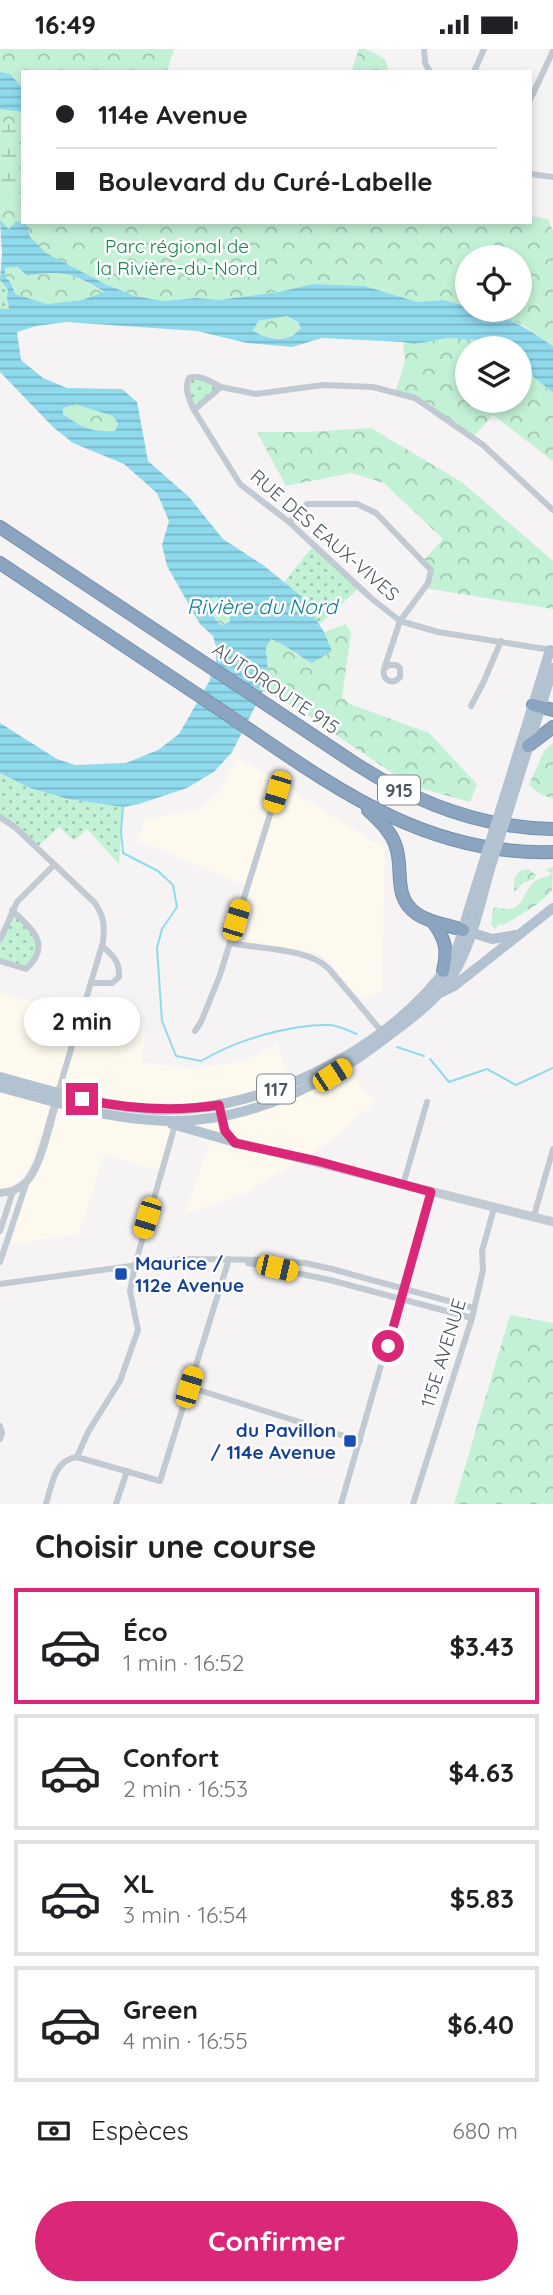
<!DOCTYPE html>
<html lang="fr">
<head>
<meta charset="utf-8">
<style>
  :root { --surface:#fff; --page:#f6f6f6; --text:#202124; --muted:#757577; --line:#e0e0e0; --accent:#db2777 }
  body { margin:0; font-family:Quicksand,sans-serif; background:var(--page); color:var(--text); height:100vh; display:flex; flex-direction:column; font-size:26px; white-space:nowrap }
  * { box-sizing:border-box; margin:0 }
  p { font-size:23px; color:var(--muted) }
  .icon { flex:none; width:38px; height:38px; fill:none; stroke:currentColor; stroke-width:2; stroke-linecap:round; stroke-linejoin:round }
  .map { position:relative; height:1455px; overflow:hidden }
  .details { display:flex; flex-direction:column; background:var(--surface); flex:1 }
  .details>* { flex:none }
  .hud { position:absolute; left:21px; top:21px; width:511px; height:154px; border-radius:0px; box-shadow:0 4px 10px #0003; display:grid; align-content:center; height:154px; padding:0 35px; background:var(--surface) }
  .tools { position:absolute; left:455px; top:196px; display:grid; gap:14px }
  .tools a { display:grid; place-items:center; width:77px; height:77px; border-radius:50%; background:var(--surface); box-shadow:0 4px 10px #0003; font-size:35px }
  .end { position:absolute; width:32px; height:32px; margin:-16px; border:9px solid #db2777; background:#fff; box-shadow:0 0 0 4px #fff }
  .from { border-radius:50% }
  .bubble { position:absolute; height:49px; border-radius:24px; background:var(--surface); box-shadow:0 4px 10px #0003; font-size:23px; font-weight:800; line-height:49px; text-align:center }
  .car { position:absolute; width:21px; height:42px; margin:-21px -10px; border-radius:9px; box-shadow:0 0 5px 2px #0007; background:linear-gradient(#f5c518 24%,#345 0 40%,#f5c518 0 76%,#345 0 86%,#f5c518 0) }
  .hud b { display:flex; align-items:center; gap:24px; height:66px; font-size:26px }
  .hud b+b { border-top:2px solid var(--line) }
  .hud i { width:18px; height:18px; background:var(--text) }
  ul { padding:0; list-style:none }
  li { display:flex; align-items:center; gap:21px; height:116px; margin:0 14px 10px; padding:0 21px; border:4px solid var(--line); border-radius:0px }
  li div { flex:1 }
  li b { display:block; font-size:26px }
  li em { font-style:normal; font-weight:800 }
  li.active { border-color:var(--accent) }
  li>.icon { width:63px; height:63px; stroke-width:1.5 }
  h2 { padding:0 35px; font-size:32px; line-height:84px }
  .pay { display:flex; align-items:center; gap:18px; height:77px; padding:0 35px; font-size:26px }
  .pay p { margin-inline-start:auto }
  .button { display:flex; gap:14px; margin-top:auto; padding:14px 35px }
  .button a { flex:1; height:80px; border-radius:42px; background:var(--accent); color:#fff; font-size:28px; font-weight:800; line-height:80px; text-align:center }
  .status { display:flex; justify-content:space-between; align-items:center; height:49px; padding:0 35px; background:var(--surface); direction:ltr }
  .status svg { height:19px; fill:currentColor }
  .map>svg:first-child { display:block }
  .commercial { fill:#fdf9ef }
  .forest { fill:url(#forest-crowns) }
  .wetland { fill:url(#wetland-marsh) }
  .park { fill:url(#park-dots) }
  .water { fill:url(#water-rules); fill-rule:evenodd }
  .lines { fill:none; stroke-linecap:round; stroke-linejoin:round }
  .stream { stroke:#90daee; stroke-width:2 }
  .motorway-casing { stroke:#7690ad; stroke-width:14 }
  .minor { stroke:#c1cad2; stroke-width:6 }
  .tertiary { stroke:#c1cad2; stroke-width:8 }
  .secondary { stroke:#c1cbd6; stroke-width:9 }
  .primary { stroke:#b3c2d1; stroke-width:10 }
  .motorway { stroke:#8ba5c1; stroke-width:12 }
  .primary-bridge { stroke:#b3c2d1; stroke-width:10 }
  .route { stroke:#db2777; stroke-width:9 }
  .transit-dot { fill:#1a4fb4; stroke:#fff; stroke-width:2.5 }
  .labels { text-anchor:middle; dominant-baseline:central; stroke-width:5; stroke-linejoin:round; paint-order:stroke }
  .shield { fill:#fff; stroke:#808990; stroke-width:2 }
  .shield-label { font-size:18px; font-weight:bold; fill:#4a5661 }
  .park-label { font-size:19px; fill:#17864f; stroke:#fff }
  .street-label { font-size:19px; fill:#4a5661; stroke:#fff }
  .transit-label { font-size:19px; font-weight:bold; fill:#164399; stroke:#fff; text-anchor:start }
  .water-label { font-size:21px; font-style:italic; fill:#0c7c9b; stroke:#fff }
</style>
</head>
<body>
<div class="status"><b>16:49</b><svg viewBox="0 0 49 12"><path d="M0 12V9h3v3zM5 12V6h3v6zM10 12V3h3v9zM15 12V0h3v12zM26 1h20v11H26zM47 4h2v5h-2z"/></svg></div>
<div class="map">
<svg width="553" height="1455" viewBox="0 0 553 1455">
  <defs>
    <pattern id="forest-crowns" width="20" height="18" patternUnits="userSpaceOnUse" patternTransform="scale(1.75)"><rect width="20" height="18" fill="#c3f1d5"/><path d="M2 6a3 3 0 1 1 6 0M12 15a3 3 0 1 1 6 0" fill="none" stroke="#a0c6b0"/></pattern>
    <pattern id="wetland-marsh" width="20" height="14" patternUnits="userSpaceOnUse" patternTransform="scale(1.75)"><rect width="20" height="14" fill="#c3f1d5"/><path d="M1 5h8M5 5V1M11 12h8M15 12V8" fill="none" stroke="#a0c6b0"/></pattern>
    <pattern id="park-dots" width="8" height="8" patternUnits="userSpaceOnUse" patternTransform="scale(1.75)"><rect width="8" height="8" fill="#c3f1d5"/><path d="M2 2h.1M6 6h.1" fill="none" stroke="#a0c6b0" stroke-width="1.8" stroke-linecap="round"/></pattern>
    <pattern id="water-rules" width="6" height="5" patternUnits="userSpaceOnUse" patternTransform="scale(1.75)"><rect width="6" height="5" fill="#90daee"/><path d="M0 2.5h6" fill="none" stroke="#78b4c4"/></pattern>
  </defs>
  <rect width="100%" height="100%" fill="#f5f3f3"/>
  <g class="commercial">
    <path d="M237,708L385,799L382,941L362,951L327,911L318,904L242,891L238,881L251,839L137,791L146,770L201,760L218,744Z"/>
    <path d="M0,943L79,966L55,1042L0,1026Z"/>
    <path d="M83,960L147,978L141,1013L195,1020L246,1011L277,994L290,1035L333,1006L375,1053L330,1093L248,1143L184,1166L211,1089L173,1076L160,1122L104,1106L79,1185L11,1195Z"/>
    <path d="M0,1039L52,1054L31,1115L23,1129L10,1139L0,1141Z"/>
  </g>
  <g class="forest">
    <path d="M0,0H174L167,23H23V173H530V167L548,170L553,182V297L523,276L481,261H520V208H467V257L443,251L417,253L365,237L313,235L279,243L219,251L196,249L164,252L135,247L105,235L62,213L46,204L29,188L9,180L0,171Z"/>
    <path d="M359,0H366L385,10L389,23H351Z"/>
    <path d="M18,218L27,227C60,220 77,226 104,244L82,251L47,255L15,245L11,234L5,227V219Z"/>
    <path d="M287,267L298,273L301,279C286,294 270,291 253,282L258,272Z"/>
    <path d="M448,289L480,291L493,299H467V352H520V317L553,344V412L493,366L472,389L415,349L395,344L405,312L403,293L414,295Z"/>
    <path d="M75,354L113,367L118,375L115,382C91,383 82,379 63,365V359Z"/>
    <path d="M371,379L463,434L553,512V560L424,539L431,521L423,512L443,490L384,434L351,424L286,437L257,383H306Z"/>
    <path d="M218,548C225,556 230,562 230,573L220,576L209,559V550Z"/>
    <path d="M346,575L351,584L342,648L350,655L429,684L477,735L470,753L420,739L395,726L297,659L263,642L268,623L266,599L271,590L290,598L296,606L332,602L324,583Z"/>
    <path d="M553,694V750L540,745L529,736L544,702Z"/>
    <path d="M553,818L552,842L536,856L507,874L503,876L499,875L495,880L491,875L493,860L496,858C521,865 520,852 530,837C534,831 544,828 551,826V824L545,821Z"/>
    <path d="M528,820L536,826L534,830L523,834L514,843V830L519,822Z"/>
    <path d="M510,1266L553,1274V1455H454Z"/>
  </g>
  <path class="wetland" d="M0,72L23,77V150L0,147Z"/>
  <g class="park">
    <path d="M0,231L8,241L7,249L9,260H0Z"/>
    <path d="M194,327L221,338L194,361L189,350V329Z"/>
    <path d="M314,496L360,538L319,576L301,547L284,533Z"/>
    <path d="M0,724L30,739L68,750L123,758L119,815L87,780L74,792L59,778L36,799L0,768Z"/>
    <path d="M12,861L37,886L40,896L26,920L0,912V891Z"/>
  </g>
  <g class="water">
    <path d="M0,23L10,25L22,39L23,63L0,60Z"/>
    <path d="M0,171L9,180L16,172L27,176L30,188L46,204L105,235L135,247L164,252L196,249L219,251L279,243L313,235L365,237L417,253L443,251L467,257V261C500,261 527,279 553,297V344L520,317V299H493L479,291L448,289L414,295L403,293L322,289L292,298L247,294L197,282L66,273L36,277L17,283L21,311L43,329L67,339L122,340L137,353L148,412L189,448L223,490L263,516L301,547L324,583L332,602L312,614C297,606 288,597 271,590L266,599L268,623L263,642L232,703L215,722L187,739L139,755L123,758L68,750L30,739L0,724V674L57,710L75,716L126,714L158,701L179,685L209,633L216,612L217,601L213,587L200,575L167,517L162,496L169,472L157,444L124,415L73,394L53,378L0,323V260H9L7,249L8,241L0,231L2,205ZM18,218L27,227C59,220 77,225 104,243L82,251L47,255L15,245L11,234L5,227V219ZM287,267L298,273L301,279C286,295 271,291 253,282L258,272ZM75,355L113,367L118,375L115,382C91,383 82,379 63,365V359ZM217,548C224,556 230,562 230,573L221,576C213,569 209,561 209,550Z"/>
  </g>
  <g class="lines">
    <g class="stream">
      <path d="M123,758L121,782L123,804L158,822L173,836L177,858L162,880L157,899L162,972L176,1007L201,1012C237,991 289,975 331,976C339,977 349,982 357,985"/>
      <path d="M397,998L424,1007"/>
      <path d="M430,1010L449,1033L487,1020L516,1036L553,1019"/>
    </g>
    <defs>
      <g id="motorway">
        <path d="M0,478L356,715C416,754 481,779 553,780"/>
        <path d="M0,514C71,561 142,609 213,656C321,728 416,807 553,803"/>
        <path d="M533,656L553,661"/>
        <path d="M528,697L553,678"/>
        <path d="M368,761C378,771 390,781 395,795C405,819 391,847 417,865C430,874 448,876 463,881"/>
        <path d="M433,873C446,891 448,901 443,922"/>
      </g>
    </defs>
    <use href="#motorway" class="motorway-casing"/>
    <g class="minor">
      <path d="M424,0L425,14L430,23"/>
      <path d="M474,23L484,0"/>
      <path d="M530,51L553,2"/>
      <path d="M530,125L553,128"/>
      <path d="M194,361C189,351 184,339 189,329C200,325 211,333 221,338"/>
      <path d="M289,473L307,455H357L376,464L431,521L428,534L400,572L384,620C382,631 392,637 400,628V619L396,616H389L384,620"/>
      <path d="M551,601L438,583L400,572L371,549L289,473L240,435L194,361L221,338L256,345L323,336L373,338L415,349L483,396L553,461"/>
      <path d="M471,657L484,632L501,592"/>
      <path d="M0,768L16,779L95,854C104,868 105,877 103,893L57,1047"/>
      <path d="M0,891L17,853L54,816"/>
      <path d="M230,894C258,900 309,899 329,920L383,984"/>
      <path d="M0,912L26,920C53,895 31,880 12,861"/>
      <path d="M91,934H112L119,928C120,913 113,906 102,897"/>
      <path d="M195,982L201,973L220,926L277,743"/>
      <path d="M403,1136L427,1053"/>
      <path d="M534,1167L553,1100"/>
      <path d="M0,1182L13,1142"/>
      <path d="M0,1213L27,1132"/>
      <path d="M248,1214L330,1231L472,1269"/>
      <path d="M0,1235L182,1210L268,1211L305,1214L332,1220L474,1259"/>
      <path d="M189,1338L360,1392"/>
      <path d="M0,1377L2,1384L0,1390"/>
      <path d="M77,1408L88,1383L120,1332L138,1281L130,1242L135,1216L175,1076"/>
      <path d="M46,1455C52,1436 54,1411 77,1408L160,1432L229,1210"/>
      <path d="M116,1455L127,1422"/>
      <path d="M341,1455L431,1143"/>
      <path d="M413,1455L472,1269L483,1221L482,1202L494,1159"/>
    </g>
    <path class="tertiary" d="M0,1144C10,1143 18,1141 26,1133C41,1118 49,1074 56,1053"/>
    <path class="secondary" d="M220,1061L224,1082L235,1093L553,1173"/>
    <g class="primary">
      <path d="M500,762L550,601"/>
      <path d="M508,763L553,619"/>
      <path d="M467,882L492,890L516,886"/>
      <path d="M442,943L454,937L553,859"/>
      <path d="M0,1028C48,1041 96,1056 145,1060C252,1069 389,1003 450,914C458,902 462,884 466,870C472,849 479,829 485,809"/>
      <path d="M0,1038C62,1055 129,1077 194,1071C261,1066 330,1032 383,991C408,972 436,953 453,926C474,892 481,848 493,810"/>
      <path d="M172,1075L235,1093"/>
    </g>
    <use href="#motorway" class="motorway"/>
    <g class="primary-bridge">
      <path d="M485,809L500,762"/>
      <path d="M493,810L508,763"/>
    </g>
  </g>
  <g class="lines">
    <path class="route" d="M82,1050C128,1060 173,1063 219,1056L225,1082L235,1094L317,1112L431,1143L388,1297"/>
  </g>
  <g class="transit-dot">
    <rect x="114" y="1218" width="14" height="14" rx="3.5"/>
    <rect x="343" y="1385" width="14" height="14" rx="3.5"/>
  </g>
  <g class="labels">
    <g class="shield">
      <rect x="378" y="726.5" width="42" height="29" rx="5"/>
      <rect x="257" y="1025.5" width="38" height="29" rx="5"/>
    </g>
    <g class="shield-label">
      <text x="399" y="741">915</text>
      <text x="276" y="1040">117</text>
    </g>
    <g class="park-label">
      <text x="177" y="197">Parc régional de<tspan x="177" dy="22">la Rivière-du-Nord</tspan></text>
    </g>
    <g class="street-label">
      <text transform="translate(325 486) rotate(41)">RUE DES EAUX-VIVES</text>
      <text transform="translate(276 639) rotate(34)">AUTOROUTE 915</text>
      <text transform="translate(443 1304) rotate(-73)">115E AVENUE</text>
    </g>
    <g class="transit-label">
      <text x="135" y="1214">Maurice /<tspan x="135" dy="22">112e Avenue</tspan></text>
      <text x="336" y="1381" text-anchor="end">du Pavillon<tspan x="336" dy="22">/ 114e Avenue</tspan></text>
    </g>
    <g class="water-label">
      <text x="262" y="557">Rivière du Nord</text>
    </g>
  </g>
</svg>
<div class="tools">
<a><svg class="icon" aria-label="locate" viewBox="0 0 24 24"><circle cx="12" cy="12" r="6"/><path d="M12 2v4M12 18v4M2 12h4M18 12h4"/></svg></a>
<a><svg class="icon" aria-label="layers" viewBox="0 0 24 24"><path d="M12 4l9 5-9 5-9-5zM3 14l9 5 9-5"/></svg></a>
</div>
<i class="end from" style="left:388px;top:1297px"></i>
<i class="end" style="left:82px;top:1050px"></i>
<div class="bubble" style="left:24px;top:948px;width:116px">2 min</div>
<i class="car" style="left:277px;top:743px;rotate:197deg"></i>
<i class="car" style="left:236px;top:871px;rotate:17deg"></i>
<i class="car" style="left:332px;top:1026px;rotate:57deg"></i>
<i class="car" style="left:147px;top:1169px;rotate:197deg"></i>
<i class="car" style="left:277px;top:1219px;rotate:103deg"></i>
<i class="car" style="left:189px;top:1338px;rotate:17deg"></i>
<div class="hud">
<b><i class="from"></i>114e Avenue</b>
<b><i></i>Boulevard du Curé-Labelle</b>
</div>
</div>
<section class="details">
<h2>Choisir une course</h2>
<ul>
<li class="active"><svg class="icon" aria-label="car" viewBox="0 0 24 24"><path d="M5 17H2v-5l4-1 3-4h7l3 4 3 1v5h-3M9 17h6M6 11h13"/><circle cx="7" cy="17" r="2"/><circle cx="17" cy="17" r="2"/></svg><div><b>Éco</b><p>1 min · 16:52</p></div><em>$3.43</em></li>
<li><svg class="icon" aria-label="car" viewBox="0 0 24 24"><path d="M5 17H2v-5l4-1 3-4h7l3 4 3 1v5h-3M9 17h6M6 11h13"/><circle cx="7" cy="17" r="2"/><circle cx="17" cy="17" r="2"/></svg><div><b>Confort</b><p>2 min · 16:53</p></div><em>$4.63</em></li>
<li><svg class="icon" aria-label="car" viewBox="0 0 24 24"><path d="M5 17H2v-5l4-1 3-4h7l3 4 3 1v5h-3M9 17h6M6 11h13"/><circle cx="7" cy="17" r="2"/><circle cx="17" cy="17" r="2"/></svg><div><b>XL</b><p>3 min · 16:54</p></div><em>$5.83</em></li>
<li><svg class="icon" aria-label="car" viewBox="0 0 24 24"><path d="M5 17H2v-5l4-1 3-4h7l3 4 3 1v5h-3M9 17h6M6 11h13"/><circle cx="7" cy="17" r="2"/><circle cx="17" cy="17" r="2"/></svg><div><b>Green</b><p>4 min · 16:55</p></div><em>$6.40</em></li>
</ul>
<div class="pay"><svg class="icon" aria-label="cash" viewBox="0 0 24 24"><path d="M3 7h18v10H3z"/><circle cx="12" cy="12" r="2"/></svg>Espèces<p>680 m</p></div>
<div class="button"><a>Confirmer</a></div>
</section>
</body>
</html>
